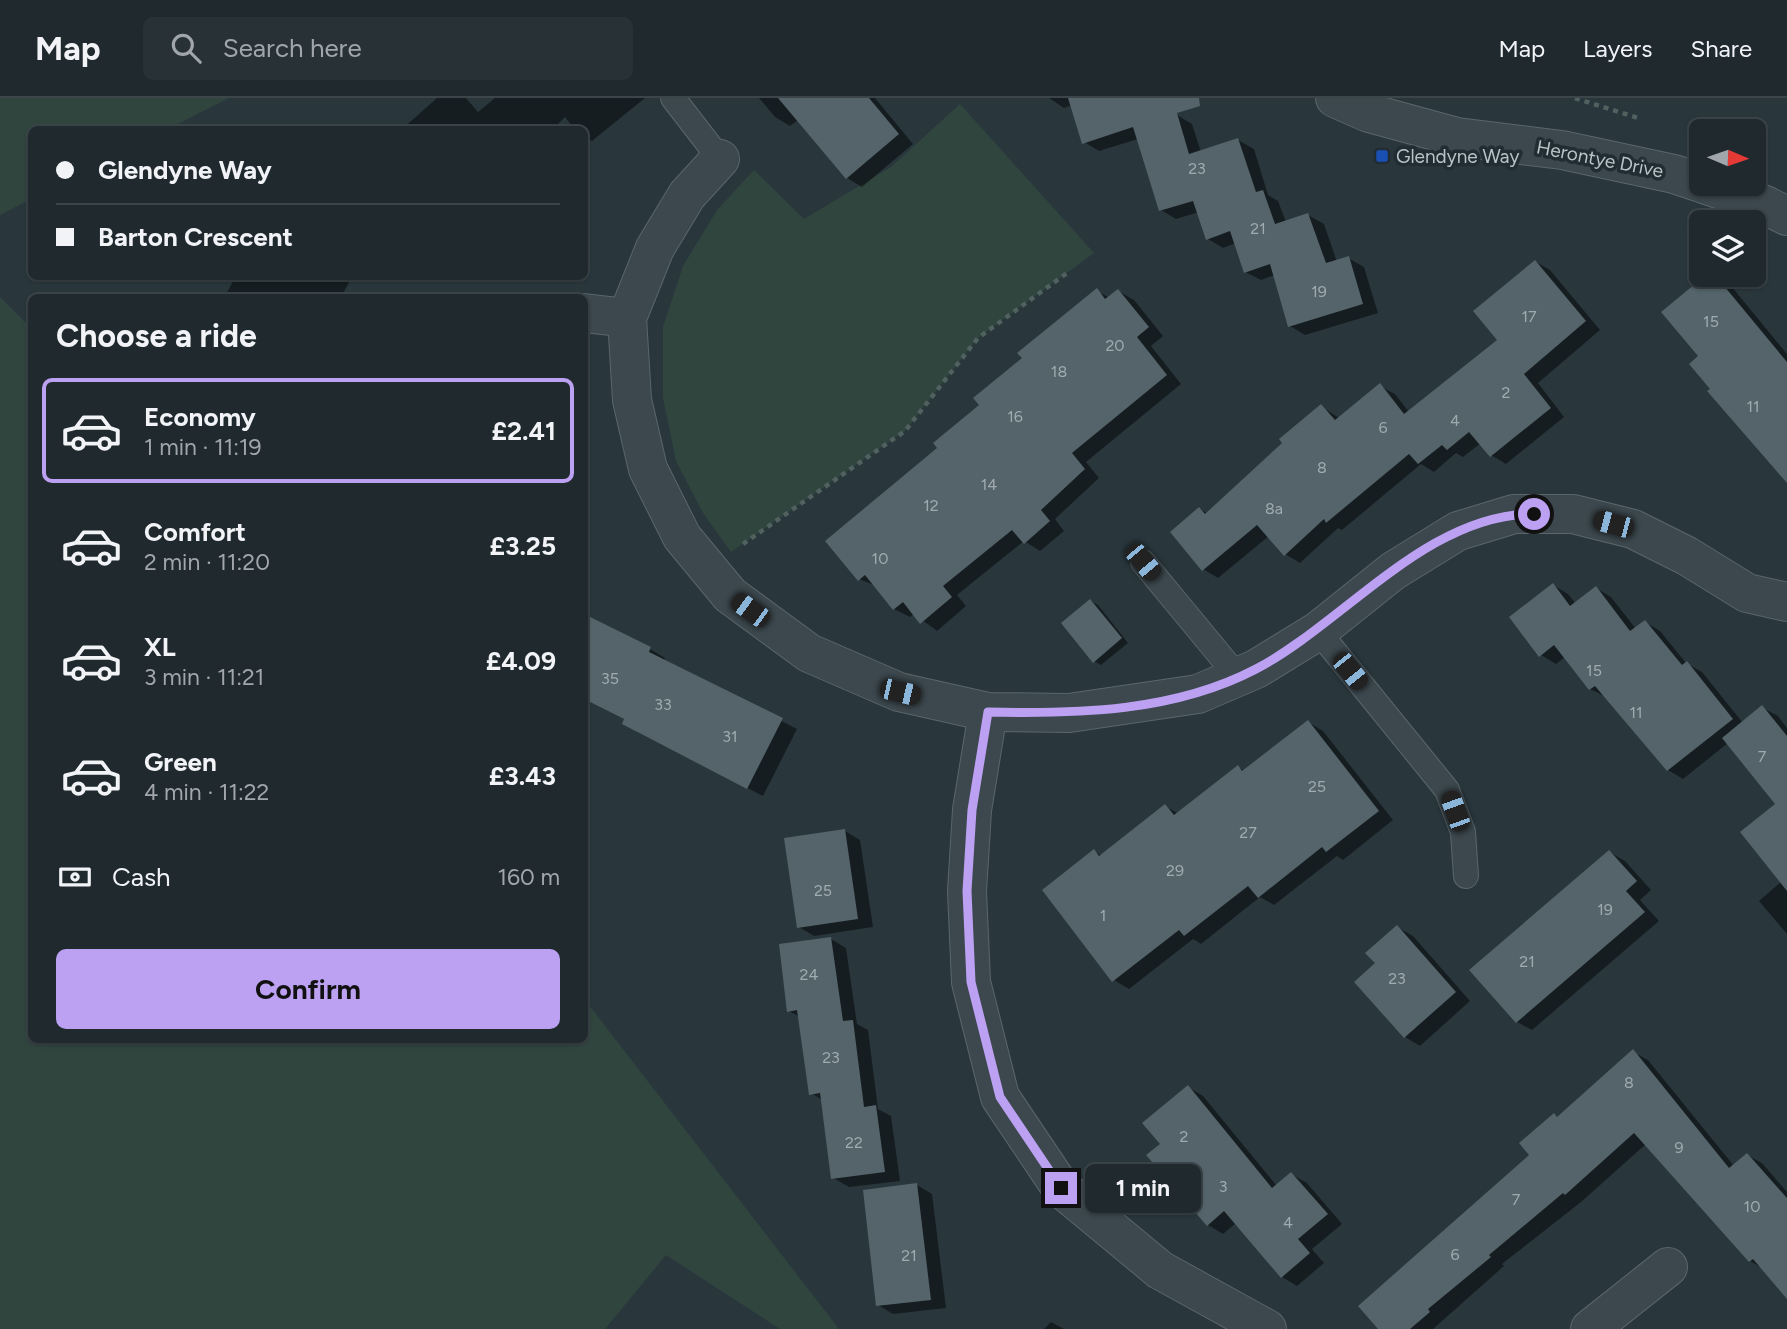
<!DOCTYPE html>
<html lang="en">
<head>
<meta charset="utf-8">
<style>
  :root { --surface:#1f292e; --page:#273136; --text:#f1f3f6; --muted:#a1a6aa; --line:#3c454a; --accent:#bca0f2 }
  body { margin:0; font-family:Figtree,sans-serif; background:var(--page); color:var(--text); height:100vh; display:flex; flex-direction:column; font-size:26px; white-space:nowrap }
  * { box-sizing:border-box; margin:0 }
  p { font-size:23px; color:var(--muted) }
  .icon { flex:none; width:38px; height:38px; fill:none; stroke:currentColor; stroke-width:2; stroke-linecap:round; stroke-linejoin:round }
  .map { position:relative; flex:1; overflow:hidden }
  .panel { position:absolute; left:28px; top:196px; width:560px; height:749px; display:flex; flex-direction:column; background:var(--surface); border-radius:10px; box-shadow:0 2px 5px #0004,0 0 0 2px var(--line) }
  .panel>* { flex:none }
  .banner { position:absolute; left:28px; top:28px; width:560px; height:154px; border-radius:10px; box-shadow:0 2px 5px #0004,0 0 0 2px var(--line); display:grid; align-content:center; height:154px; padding:0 28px; background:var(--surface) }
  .needle { width:46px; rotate:92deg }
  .tools { position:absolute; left:1689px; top:21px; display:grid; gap:14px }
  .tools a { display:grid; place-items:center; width:77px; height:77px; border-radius:10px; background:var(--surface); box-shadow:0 2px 5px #0004,0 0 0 2px var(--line); font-size:35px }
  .end { position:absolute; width:32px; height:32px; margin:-16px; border:9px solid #bca0f2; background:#111; box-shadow:0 0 0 4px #111 }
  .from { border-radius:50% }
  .bubble { position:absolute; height:49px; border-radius:10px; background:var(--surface); box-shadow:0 2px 5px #0004,0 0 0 2px var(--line); font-size:23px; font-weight:700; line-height:49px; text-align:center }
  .car { position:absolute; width:21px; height:42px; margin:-21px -10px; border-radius:9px; box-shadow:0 0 5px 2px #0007; background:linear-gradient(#222 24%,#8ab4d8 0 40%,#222 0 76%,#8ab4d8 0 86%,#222 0) }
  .banner b { display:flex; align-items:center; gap:24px; height:66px; font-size:26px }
  .banner b+b { border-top:2px solid var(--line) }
  .banner i { width:18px; height:18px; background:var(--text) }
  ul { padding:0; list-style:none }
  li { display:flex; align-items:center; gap:21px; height:105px; margin:0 14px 10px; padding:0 14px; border:4px solid transparent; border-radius:10px }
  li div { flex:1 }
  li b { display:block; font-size:26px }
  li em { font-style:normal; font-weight:700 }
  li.on { border-color:var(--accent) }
  li>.icon { width:63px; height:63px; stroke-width:1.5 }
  h2 { padding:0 28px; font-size:32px; line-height:84px }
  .pay { display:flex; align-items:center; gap:18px; height:77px; padding:0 28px; font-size:26px }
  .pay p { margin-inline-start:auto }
  .primary-button { display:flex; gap:14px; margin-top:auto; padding:14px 28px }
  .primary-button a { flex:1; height:80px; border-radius:10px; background:var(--accent); color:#111; font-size:28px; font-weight:700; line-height:80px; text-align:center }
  header { display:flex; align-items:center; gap:42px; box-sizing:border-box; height:98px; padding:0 35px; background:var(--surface); border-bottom:2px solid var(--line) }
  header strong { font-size:33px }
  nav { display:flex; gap:38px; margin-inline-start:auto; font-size:24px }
  .search { width:490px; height:63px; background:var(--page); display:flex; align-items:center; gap:18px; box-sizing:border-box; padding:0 24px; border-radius:10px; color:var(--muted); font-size:26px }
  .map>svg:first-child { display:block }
  .green { fill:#31453f }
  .shadow { fill:#0007 }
  .building { fill:#54646a }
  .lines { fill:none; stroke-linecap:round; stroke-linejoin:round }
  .lane-casing { stroke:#5a666b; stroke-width:26 }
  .street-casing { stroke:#5a666b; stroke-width:40 }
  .path { stroke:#50615f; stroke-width:4.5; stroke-dasharray:5 5; stroke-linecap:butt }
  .lane { stroke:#3c484e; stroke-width:24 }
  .street { stroke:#3c484e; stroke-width:38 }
  .route { stroke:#bca0f2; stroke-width:9 }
  .transit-dot { fill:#1a4fb4; stroke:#212d33; stroke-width:2.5 }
  .labels { text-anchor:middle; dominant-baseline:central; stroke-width:7; stroke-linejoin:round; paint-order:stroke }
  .number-label { font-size:16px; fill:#a0abb0 }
  .poi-label { font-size:19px; fill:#b9c3c8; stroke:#212d33; text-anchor:start }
  .street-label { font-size:19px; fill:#b9c3c8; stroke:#212d33 }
</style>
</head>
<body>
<header>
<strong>Map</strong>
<div class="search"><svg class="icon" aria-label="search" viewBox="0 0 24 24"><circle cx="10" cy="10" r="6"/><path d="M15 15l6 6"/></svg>Search here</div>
<nav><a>Map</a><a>Layers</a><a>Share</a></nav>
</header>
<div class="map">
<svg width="1787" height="1231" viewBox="0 0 1787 1231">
  <rect width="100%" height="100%" fill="#29373d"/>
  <g class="green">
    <path d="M0,0H229L168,31L32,32L31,101L0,117Z"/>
    <path d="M960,6L1094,155L978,240L905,333L731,454L703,415L676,363L663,300V229L683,168L717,112L754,72L804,121L891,69Z"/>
    <path d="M0,199L32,231V942H584L585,902L839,1231H780L666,1157L605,1231H0Z"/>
  </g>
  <g class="shadow">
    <path d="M437,0H466L478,14L495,0H645L592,43L584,39V32H575L565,19L552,32H401Z"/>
    <path d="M759,0H875L913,46L862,89L847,80L798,22L790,28L775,19Z"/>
    <path d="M1166,0L1177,17L1192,26L1201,54L1238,42L1254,51L1268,97L1278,103L1286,124L1308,117L1324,126L1337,164L1348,160L1364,169L1378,215L1305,237L1290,228L1275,177L1261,182L1245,174L1236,145L1223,150L1208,141L1199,114L1176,121L1161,112L1138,41L1099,53L1084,44L1072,7L1064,10L1049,0Z"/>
    <path d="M1536,164L1550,172L1600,232L1538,285L1564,319L1506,366L1491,357L1481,345L1463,359L1456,355L1434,374L1421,366L1342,432L1338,430L1300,465L1285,456L1269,438L1218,480L1203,471L1200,411L1208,416L1321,308L1339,320L1380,288L1395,296L1409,314L1499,242Z"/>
    <path d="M1708,177L1727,183L1787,256V383L1712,291L1701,258L1664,214Z"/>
    <path d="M236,178H352L341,200H224Z"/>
    <path d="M1097,193L1110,200L1118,193L1134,202L1163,238L1151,248L1181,286L1086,364L1099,380L1055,421L1064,433L1040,453L1024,443L957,497L966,508L937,533L914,516L910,519L894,511L876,488L859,481L939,350L1024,261Z"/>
    <path d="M1553,487L1568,496L1576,506L1596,490L1611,499L1636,531L1645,524L1660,533L1686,565L1702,574L1743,625L1763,610L1778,618L1787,630V836L1759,803L1782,783L1777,706L1728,645L1683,681L1668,672L1606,599L1590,591L1565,559L1556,566L1541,557Z"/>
    <path d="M1091,503L1098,507L1128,545L1101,567L1094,563Z"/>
    <path d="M584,518L650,551L665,560L664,563L797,631L763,698L639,635L626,622L584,601Z"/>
    <path d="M1308,624L1323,633L1393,722L1343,762L1337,758L1274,807L1260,799L1201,846L1193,841L1129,891L1114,882L1094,753L1102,758L1165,708L1179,716L1238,669L1245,673Z"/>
    <path d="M845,733L860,742L873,829L814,838L799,829Z"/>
    <path d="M1609,754L1625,763L1651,792L1640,802L1659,823L1532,932L1517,924Z"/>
    <path d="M1397,829L1413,838L1470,903L1420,948L1405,939L1357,884L1377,865Z"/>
    <path d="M831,841L846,850L857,926L868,932L878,1011L891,1018L900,1083L849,1089L833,1080L822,1002L811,995L800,919L789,913Z"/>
    <path d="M1633,954L1648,962L1734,1068L1747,1057L1762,1065L1787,1094V1198L1764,1171L1750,1163L1646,1046L1581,1104L1502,1166L1504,1168L1433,1231H1380L1532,1057L1554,1017L1559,1020Z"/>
    <path d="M1188,989L1203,998L1277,1088L1291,1076L1307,1085L1342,1126L1312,1151L1324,1165L1297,1188L1282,1179L1236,1125L1223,1136L1208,1127L1163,1046Z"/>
    <path d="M917,1087L932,1096L946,1210L893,1216L878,1207Z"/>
    <path d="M1051,1224L1064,1231H1044Z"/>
  </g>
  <g class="building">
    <path d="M778,0H869L899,36L846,81Z"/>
    <path d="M1068,0H1199L1200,8L1177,15L1189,56L1238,40L1256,94L1263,92L1275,126L1308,115L1326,165L1349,158L1363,206L1288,229L1270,166L1244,175L1230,133L1206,142L1193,103L1159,113L1133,29L1082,46Z"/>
    <path d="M1535,162L1586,223L1524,276L1551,310L1490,359L1469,334L1447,352L1442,347L1418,366L1409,356L1326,425L1324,421L1284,458L1257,427L1202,473L1170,434L1199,409L1205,416L1282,345L1279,341L1321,306L1335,322L1380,285L1404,316L1497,242L1473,213Z"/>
    <path d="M1706,177H1715L1787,264V385L1707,293L1710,291L1689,266L1698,258L1661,214Z"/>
    <path d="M1097,190L1105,201L1118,191L1149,229L1137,239L1167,277L1072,355L1085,371L1041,412L1050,423L1024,446L1012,432L943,488L952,499L920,526L903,504L893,512L865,477L858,483L825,443L937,350L933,345L979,307L973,300L1022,260L1017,255Z"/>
    <path d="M1553,485L1570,508L1596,488L1630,533L1645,522L1682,567L1687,563L1733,621L1667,673L1595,588L1589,592L1554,547L1539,559L1509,519Z"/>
    <path d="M1090,501L1122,540L1093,565L1061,525Z"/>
    <path d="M584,516L651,549L649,554L783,620L747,691L622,626L624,621L584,601Z"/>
    <path d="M1762,607L1787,638V793L1740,734L1775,706L1722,640Z"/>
    <path d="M1308,622L1379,713L1326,754L1322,749L1258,800L1248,788L1184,838L1179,832L1112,884L1042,792L1094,751L1099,758L1165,706L1174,717L1238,667L1242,673Z"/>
    <path d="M845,731L858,821L797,830L784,740Z"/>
    <path d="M1609,752L1637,783L1626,793L1645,814L1516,925L1469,872Z"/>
    <path d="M1397,827L1456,894L1404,940L1354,884L1375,865L1365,855Z"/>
    <path d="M831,839L843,923L853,922L864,1009L876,1007L885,1074L831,1081L820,995L809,997L797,912L787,914L779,846Z"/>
    <path d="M1633,951L1729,1070L1747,1055L1787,1100V1201L1753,1161L1749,1164L1634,1035L1565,1097L1563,1095L1489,1157L1491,1159L1428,1211L1430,1214L1410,1231H1378L1358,1208L1529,1057L1519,1045L1554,1015L1557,1019Z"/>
    <path d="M1188,987L1272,1090L1291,1074L1328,1116L1298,1141L1310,1155L1281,1180L1224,1113L1207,1128L1146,1057L1160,1046L1142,1025Z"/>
    <path d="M917,1085L931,1202L876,1208L863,1092Z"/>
  </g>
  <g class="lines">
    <defs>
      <g id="lane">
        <path d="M673,0L720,61"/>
        <path d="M1143,464L1238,579"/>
        <path d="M1318,533L1447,692L1463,734L1466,778"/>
      </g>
      <g id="street">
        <path d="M1335,0L1369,15L1457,39L1562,52L1674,76L1701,85"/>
        <path d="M720,61L687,97L655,150L627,220L632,302L648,371L682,439L730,497L809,555L899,594L988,614L1069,615L1198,596L1256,571L1318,533L1393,473L1458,433L1514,416H1573L1633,431L1687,458L1747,495L1787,504"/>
        <path d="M1704,86L1765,107L1787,118"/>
        <path d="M584,215L627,220"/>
        <path d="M988,614L972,712L967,793L971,884L1000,999L1061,1090L1160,1172L1267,1231"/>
        <path d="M1590,1231L1668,1169"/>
      </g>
    </defs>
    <use href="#lane" class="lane-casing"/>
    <use href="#street" class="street-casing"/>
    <g class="path">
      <path d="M1575,0L1641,21"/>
      <path d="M743,446L905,333L978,240L1067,175"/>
    </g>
    <use href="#lane" class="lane"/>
    <use href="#street" class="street"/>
  </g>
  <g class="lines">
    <path class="route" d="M1061,1090L1000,999L971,884L967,793L972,712L988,614C1078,616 1174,614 1256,571C1344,525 1428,415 1534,416"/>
  </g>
  <rect class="transit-dot" x="1375" y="51" width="14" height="14" rx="3.5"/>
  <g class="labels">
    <g class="number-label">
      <text x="1197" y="70">23</text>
      <text x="1258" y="130">21</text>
      <text x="1319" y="193">19</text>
      <text x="1529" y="218">17</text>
      <text x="1711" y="223">15</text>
      <text x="1115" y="247">20</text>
      <text x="1059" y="273">18</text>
      <text x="1506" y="294">2</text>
      <text x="1753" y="308">11</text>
      <text x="1015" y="318">16</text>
      <text x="1455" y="322">4</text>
      <text x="1383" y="329">6</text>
      <text x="1322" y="369">8</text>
      <text x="989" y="386">14</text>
      <text x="931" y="407">12</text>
      <text x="1274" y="410">8a</text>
      <text x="880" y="460">10</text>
      <text x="1594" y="572">15</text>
      <text x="610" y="580">35</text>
      <text x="663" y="606">33</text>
      <text x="1636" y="614">11</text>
      <text x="730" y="638">31</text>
      <text x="1762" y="658">7</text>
      <text x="1317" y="688">25</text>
      <text x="1248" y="734">27</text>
      <text x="1175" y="772">29</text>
      <text x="823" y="792">25</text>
      <text x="1605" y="811">19</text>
      <text x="1103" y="817">1</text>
      <text x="1527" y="863">21</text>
      <text x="809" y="876">24</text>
      <text x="1397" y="880">23</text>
      <text x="831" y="959">23</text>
      <text x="1629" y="984">8</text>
      <text x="1184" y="1038">2</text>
      <text x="854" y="1044">22</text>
      <text x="1679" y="1049">9</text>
      <text x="1223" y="1088">3</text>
      <text x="1516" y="1101">7</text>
      <text x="1752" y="1108">10</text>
      <text x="1288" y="1124">4</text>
      <text x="1455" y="1156">6</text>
      <text x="909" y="1157">21</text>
    </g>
    <g class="poi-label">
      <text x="1396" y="58">Glendyne Way</text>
    </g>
    <g class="street-label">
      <text transform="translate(1600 61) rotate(11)">Herontye Drive</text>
    </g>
  </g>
</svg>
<div class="tools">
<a><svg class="needle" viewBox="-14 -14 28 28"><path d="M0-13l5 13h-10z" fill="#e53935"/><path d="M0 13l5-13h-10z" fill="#a1a6aa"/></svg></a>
<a><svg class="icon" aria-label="layers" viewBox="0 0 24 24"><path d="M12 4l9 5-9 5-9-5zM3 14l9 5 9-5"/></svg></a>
</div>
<i class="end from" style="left:1534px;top:416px"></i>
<i class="end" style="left:1061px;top:1090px"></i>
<div class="bubble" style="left:1085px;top:1066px;width:116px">1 min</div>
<i class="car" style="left:1613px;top:426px;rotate:285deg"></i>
<i class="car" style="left:1143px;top:464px;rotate:140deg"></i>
<i class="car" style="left:750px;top:512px;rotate:306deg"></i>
<i class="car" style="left:1350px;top:573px;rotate:141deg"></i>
<i class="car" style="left:900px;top:594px;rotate:103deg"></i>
<i class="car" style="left:1455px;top:713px;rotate:340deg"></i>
<div class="banner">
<b><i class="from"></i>Glendyne Way</b>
<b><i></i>Barton Crescent</b>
</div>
<section class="panel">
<h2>Choose a ride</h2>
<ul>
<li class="on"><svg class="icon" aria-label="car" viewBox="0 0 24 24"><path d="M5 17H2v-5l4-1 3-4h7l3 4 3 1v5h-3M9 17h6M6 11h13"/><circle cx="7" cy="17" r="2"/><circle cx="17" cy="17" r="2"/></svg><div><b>Economy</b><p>1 min · 11:19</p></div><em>£2.41</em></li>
<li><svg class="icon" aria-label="car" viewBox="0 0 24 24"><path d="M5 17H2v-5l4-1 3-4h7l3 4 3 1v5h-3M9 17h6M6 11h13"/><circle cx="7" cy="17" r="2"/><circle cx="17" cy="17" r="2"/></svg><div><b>Comfort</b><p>2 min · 11:20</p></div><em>£3.25</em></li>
<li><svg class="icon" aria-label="car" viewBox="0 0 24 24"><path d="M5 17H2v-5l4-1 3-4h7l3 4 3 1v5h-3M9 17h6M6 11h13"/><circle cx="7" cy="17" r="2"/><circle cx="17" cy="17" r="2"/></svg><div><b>XL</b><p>3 min · 11:21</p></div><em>£4.09</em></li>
<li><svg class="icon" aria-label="car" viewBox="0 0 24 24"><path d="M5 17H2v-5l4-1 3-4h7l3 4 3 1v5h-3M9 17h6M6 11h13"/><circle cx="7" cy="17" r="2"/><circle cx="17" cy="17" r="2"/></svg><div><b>Green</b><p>4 min · 11:22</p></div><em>£3.43</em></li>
</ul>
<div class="pay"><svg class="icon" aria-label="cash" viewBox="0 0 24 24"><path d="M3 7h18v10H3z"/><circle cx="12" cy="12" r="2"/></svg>Cash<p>160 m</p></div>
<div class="primary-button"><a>Confirm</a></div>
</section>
</div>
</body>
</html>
